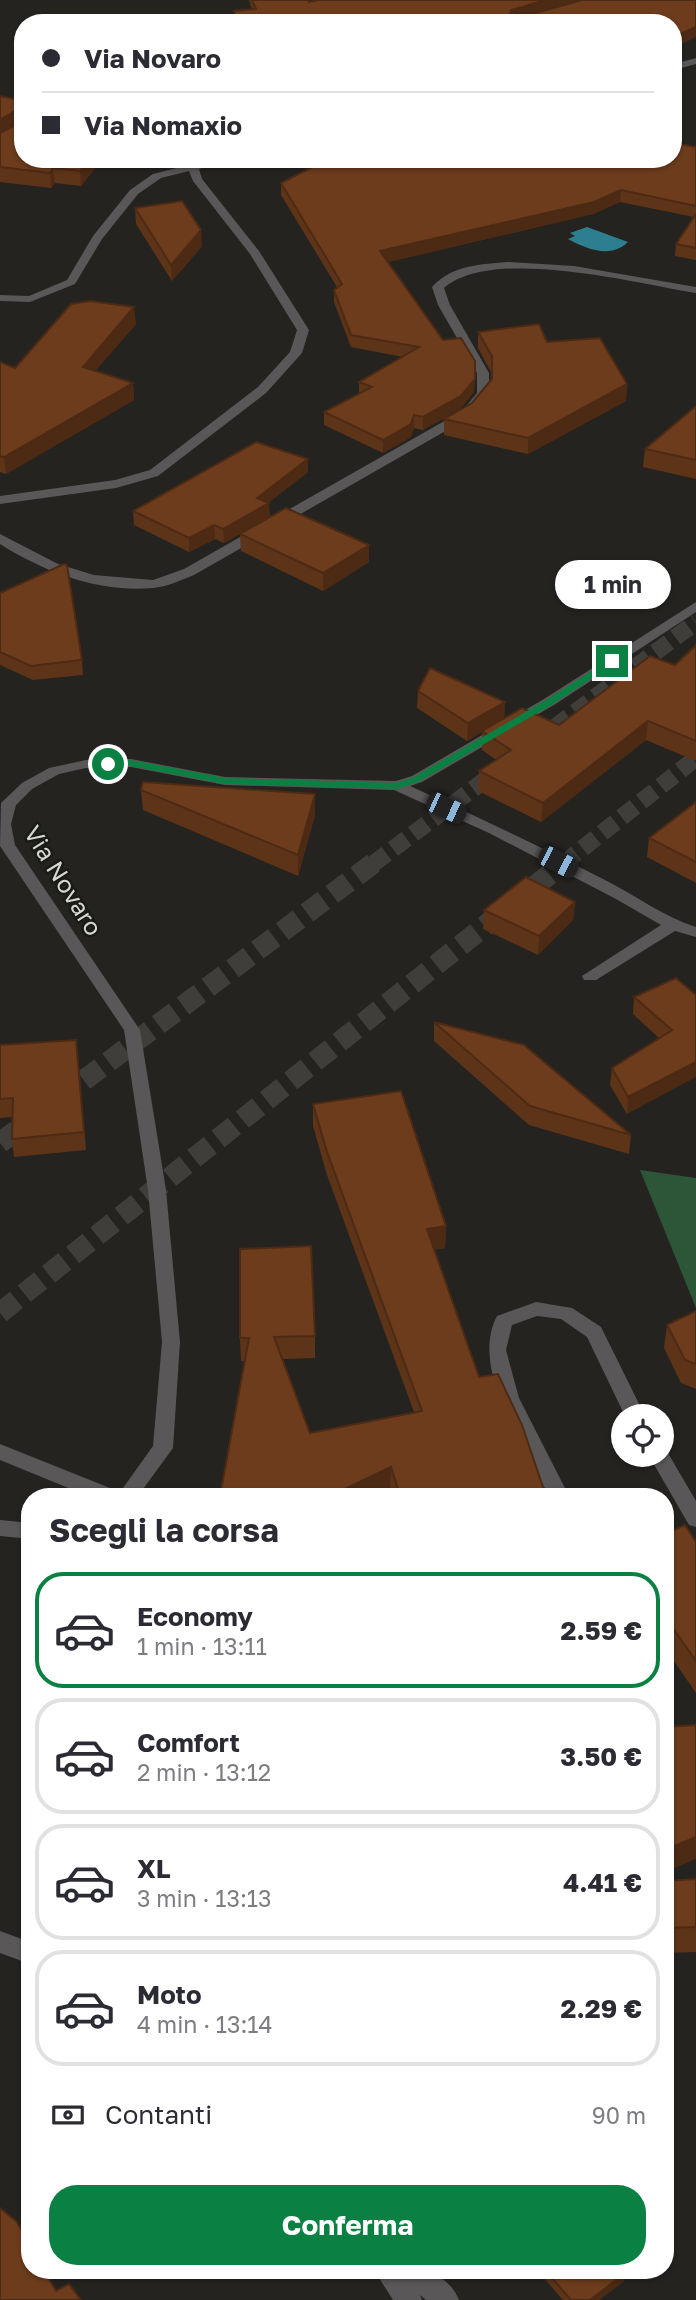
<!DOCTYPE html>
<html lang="it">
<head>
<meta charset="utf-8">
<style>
  :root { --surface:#fff; --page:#f7f7f7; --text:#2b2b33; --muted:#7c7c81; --line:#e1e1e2; --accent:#0b8043 }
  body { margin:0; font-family:"Golos Text",sans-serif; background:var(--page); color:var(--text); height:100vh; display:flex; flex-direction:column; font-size:26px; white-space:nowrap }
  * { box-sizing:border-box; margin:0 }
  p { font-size:23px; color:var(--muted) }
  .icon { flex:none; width:38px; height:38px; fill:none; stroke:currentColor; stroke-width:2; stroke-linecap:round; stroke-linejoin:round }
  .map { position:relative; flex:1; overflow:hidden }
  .sheet { position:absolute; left:21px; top:1488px; width:653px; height:791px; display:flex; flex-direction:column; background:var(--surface); border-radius:28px; box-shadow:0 2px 5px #0004 }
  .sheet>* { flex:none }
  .top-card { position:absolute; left:14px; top:14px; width:668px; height:154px; border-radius:28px; box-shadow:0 2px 5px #0004; display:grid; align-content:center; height:154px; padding:0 28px; background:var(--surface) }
  .controls { position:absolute; left:611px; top:1404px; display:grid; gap:14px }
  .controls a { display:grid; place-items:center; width:63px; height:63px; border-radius:50%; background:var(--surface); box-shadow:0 2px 5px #0004; font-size:35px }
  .end { position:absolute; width:32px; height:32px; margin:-16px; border:9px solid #0b8043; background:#fff; box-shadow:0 0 0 4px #fff }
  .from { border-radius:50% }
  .bubble { position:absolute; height:49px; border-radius:24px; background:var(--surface); box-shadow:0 2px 5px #0004; font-size:23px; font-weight:700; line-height:49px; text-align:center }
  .car { position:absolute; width:21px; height:42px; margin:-21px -10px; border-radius:9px; box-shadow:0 0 5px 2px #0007; background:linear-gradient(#222 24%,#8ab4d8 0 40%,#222 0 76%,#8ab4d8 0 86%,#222 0) }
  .top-card b { display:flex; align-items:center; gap:24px; height:66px; font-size:26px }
  .top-card b+b { border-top:2px solid var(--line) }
  .top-card i { width:18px; height:18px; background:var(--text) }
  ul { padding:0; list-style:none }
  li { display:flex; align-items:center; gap:21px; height:116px; margin:0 14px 10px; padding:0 14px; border:4px solid var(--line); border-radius:28px }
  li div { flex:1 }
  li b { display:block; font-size:26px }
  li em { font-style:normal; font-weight:700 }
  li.on { border-color:var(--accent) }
  li>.icon { width:63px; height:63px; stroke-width:1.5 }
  h2 { padding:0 28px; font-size:32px; line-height:84px }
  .pay { display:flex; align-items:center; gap:18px; height:77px; padding:0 28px; font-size:26px }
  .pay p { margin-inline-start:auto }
  .primary-button { display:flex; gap:14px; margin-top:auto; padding:14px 28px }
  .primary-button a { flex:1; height:80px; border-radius:28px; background:var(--accent); color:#fff; font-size:28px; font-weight:700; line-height:80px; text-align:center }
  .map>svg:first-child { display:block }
  .green { fill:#2c5637 }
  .water { fill:#2d7f90 }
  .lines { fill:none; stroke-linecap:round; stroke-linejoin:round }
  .highway-tunnel-far1 { stroke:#3f3e3b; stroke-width:17; stroke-dasharray:17 8; stroke-linecap:butt }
  .highway-tunnel { stroke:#3f3e3b; stroke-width:21; stroke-dasharray:21 10; stroke-linecap:butt }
  .street { fill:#595757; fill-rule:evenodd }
  .wall { fill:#5e3419 }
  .shaded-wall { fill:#4c2a14 }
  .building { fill:#6d3c1d; stroke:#4c2a14; stroke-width:2 }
  .route { fill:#0b8043 }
  .labels { text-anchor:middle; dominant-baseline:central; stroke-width:5; stroke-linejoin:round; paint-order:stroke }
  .street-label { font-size:24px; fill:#d6d6d4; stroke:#1a1a17 }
</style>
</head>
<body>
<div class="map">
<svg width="696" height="2300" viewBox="0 0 696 2300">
  <rect width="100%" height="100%" fill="#242320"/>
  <path class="green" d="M640,1170L696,1178V1308Z"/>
  <path class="water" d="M587,227L628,242C611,259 586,249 568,239L575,236L570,233Z"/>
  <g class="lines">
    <g class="highway-tunnel-far1">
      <path d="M535,742L696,622"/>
      <path d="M373,864L501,768"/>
      <path d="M563,864L696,758"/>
    </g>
    <g class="highway-tunnel">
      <path d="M59,1099L375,862"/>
      <path d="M0,1143L33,1118"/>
      <path d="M0,1313L565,862"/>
    </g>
    <g class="street">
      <path d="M696,58V64L674,70V64Z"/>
      <path d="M211,159H229L199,169L202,179L259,251L309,330L302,353L266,393L158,476L116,488L0,504V496L115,480L150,470L258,387L290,352L297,330L250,254L193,181L189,171L161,178L138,194L102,239L75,284L30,302L0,301V295L29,296L67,280L93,236L130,190L153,174Z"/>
      <path d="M509,262L574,266L696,287V293C636,283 492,246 444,288L450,305L489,373V393L470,417L194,575C181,580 167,587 153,588C99,593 44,572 0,544V534L58,564L94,575L153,580L184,569L462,411L477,393V373L438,305L432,287C452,265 481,264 509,262Z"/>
      <path d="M696,602V612L554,705L422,782L410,786C476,816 541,847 605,880C635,895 664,917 696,927V937L675,931L596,980H584L582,976L661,925L616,899L489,833L394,790L225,785L131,767L86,768L59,774L32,789L16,805L11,824L15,845L140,1030L166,1190L180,1342L173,1448L138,1496H88L0,1460V1444L115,1490L118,1495L153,1446L162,1342L148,1190L124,1030L0,846L1,803L22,783L49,768L86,760L131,759L225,777L396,781L412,776L544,699Z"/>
      <path d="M536,1302L572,1308L601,1327L645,1416H625L587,1337L561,1319L537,1316L512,1325L506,1350L519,1398L569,1496H549C525,1449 469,1368 497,1316Z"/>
      <path d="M662,1447L665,1448L696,1501V1527L689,1525L648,1454H662Z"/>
      <path d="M0,1520L30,1523V1539L0,1536Z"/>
      <path d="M0,1931L30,1942V1964L0,1953Z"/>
      <path d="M374,2270C407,2269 444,2264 459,2300H426L420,2295L422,2300H393Z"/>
    </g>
  </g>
  <g class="wall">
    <path d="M249,0H308L309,2L674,23H235L234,11L252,9Z"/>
    <path d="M0,96L23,101V159H102L81,186L55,183L51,188L0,182Z"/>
    <path d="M696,147V260L675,256L676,244L694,217L620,202L593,214L388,262L474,392L460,409L423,430L414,428L411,437L383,453L324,425V412L359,394V382L403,357L351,347L334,302V290L337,287L281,195V183L328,159H674Z"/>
    <path d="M135,208L202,246L172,281L136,224Z"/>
    <path d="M136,324L95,371L133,383L134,400L6,474L0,472V362L15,368Z"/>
    <path d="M478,332L547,342L627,384L626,401L528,454L444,435V419L472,403L491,379V372L478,348Z"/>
    <path d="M696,406V479L643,467L645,449Z"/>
    <path d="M308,459V472L268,503L270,517L369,562L323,591L241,551L240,534L224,543L215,539L189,552L134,525L133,511Z"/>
    <path d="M0,593L82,660L83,675L33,680L0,665Z"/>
    <path d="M696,645V761L646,740L541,822L478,791L479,771L496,760L482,750V732L467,741L417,708L418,691L505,702L504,719L559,725L675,665Z"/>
    <path d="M141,790L315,815L298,876L143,810Z"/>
    <path d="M696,802V883L647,857L649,838Z"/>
    <path d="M575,902L573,920L538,955L483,929L484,910Z"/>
    <path d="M696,995L627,1114L610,1085L612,1068L659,1038L633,1014L634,997Z"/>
    <path d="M434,1022L631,1135L629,1154L529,1125L434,1041Z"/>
    <path d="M0,1045L78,1058L86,1150L14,1157L12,1139V1117L0,1118Z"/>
    <path d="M313,1104L446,1226L445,1248L434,1250L479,1377L546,1496H392L390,1490L376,1496H220L244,1361H241L240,1338L315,1336V1358L283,1359L310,1433L414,1412L327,1175L313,1126Z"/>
    <path d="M696,1311V1389L681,1383L664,1348L667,1325Z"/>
    <path d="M665,1534L696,1542V1693L665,1648Z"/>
    <path d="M696,1879V1952L665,1953V1881Z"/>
    <path d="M537,2270H622L625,2273L624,2281L599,2300H563Z"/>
  </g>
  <g class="shaded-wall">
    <path d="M546,0H585L509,23L511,10Z"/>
    <path d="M696,27V37L674,48V37Z"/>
    <path d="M20,108L22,123L0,135V120Z"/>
    <path d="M90,159H102L81,186L80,171Z"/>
    <path d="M479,159H543L479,167Z"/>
    <path d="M53,168L55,183L51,188L50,173Z"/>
    <path d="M621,190L620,202L593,214L380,264V251Z"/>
    <path d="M201,230L202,246L172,281L171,265Z"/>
    <path d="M134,307L136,324L84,384L83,367Z"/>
    <path d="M475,379L474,392L460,409L423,430V417Z"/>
    <path d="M133,383L134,400L6,474L4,457Z"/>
    <path d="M627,384L626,401L528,454V438Z"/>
    <path d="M414,415V428L411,437L383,453V440Z"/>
    <path d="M308,459V472L264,506L269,503L270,517L224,543L223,529L257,498Z"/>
    <path d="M214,525L215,539L189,552V538Z"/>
    <path d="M369,545V562L323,591V573Z"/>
    <path d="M505,702L504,719L467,741L468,723Z"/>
    <path d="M648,721L646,740L541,822L543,803Z"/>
    <path d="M315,794V815L298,876V855Z"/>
    <path d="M575,902L573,920L538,955L539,936Z"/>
    <path d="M696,1062V1077L627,1114L628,1097Z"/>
    <path d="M446,1226L445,1248L426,1251L427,1229Z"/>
    <path d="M391,1467L390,1490L376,1496H330Z"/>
    <path d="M696,1837V1859L665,1872V1850Z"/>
    <path d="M625,2273L624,2281L599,2300H590Z"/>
  </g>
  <g class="building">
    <path d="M252,0H308L309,2L318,0H546L511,10L510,14L529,15L582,0H696V27L674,37V23H237L234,11L256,9Z"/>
    <path d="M0,96L23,101V109L20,108L0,120Z"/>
    <path d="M23,121V159H90L80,171L53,168L50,173L0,167V133Z"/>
    <path d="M674,143L696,147V206L621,190L594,202L380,251L443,340L461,338L475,361V379L461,396L423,417L414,415L411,424L383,440L324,412L372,387L359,382L419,347L351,335L334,290L342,284L281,183L328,159H432L480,167L514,164L532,159H674Z"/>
    <path d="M182,201L201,230L171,265L135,208Z"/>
    <path d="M696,214V248L676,244Z"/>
    <path d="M90,301L134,307L83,367L133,383L4,457L0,456V362L15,368L71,304Z"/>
    <path d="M539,324L547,342L600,338L627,384L528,438L444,419L472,403L492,379V356L478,332Z"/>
    <path d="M696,406V460L645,449Z"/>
    <path d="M256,442L308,459L257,498L269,503L223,529L214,525L189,538L133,511Z"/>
    <path d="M286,508L369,545L323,573L240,534Z"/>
    <path d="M64,564L67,565L82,660L31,666L0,652V593Z"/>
    <path d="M696,645V741L648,721L543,803L479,771L511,750L482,731L522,708L559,725L650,656L675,665Z"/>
    <path d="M430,668L505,702L468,723L418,691Z"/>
    <path d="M143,782L315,794L298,855L141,790Z"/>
    <path d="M696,802V862L649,838Z"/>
    <path d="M526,877L575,902L539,936L484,910Z"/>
    <path d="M676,978L696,995V1062L628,1097L612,1068L672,1030L634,997Z"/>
    <path d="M434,1022L524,1045L631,1135L530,1106Z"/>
    <path d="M76,1040L84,1132L12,1139L13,1098L0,1099V1045Z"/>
    <path d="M401,1091L446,1226L427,1229L479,1377L498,1374L522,1425L546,1496H400L391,1467L330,1496H220L249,1338H240V1249L311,1246L315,1336L274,1337L310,1433L422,1411L327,1152L313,1104Z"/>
    <path d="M696,1311V1364L685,1360L667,1325Z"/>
    <path d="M139,1490L154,1496H136Z"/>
    <path d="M685,1525L696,1542V1661L665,1617V1534Z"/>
    <path d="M696,1725V1837L665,1850V1727Z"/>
    <path d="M696,1879V1927L665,1928V1881Z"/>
    <path d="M0,2208L17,2222L30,2245V2270H44L56,2291L69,2284L81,2300H0Z"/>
    <path d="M545,2270H622L625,2273L590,2300H571Z"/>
  </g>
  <path class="route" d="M612,658L617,661L615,663L553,704L420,781L397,789L225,784L131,766L108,767L104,764L108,761L131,760L225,778L396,783L414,777L546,700Z"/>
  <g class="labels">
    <g class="street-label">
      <text transform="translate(64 880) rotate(58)">Via Novaro</text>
    </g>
  </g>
</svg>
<div class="controls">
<a><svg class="icon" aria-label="locate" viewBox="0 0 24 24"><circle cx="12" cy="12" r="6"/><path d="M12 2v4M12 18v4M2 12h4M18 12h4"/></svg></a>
</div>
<i class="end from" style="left:108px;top:764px"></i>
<i class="end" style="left:612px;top:661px"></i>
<div class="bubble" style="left:555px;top:560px;width:116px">1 min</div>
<i class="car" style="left:446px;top:808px;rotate:115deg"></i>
<i class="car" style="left:558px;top:862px;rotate:117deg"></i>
<div class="top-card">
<b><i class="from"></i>Via Novaro</b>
<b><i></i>Via Nomaxio</b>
</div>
<section class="sheet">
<h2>Scegli la corsa</h2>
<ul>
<li class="on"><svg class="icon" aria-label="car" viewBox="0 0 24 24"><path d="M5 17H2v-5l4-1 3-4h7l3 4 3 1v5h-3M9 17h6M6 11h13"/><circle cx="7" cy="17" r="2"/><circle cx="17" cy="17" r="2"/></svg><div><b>Economy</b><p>1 min · 13:11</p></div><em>2.59 €</em></li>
<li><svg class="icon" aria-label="car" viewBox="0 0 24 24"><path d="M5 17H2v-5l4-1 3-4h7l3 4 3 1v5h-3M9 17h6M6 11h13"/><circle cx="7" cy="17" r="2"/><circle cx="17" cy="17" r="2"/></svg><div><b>Comfort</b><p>2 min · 13:12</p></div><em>3.50 €</em></li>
<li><svg class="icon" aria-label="car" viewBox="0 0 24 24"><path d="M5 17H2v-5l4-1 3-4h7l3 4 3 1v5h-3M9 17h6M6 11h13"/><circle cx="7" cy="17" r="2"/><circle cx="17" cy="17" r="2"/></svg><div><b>XL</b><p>3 min · 13:13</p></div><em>4.41 €</em></li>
<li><svg class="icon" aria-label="car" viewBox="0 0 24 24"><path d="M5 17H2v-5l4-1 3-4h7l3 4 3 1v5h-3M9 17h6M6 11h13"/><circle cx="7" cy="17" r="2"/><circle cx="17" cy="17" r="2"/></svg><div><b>Moto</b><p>4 min · 13:14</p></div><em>2.29 €</em></li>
</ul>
<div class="pay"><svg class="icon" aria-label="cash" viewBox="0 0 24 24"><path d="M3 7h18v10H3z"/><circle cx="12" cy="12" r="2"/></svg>Contanti<p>90 m</p></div>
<div class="primary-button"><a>Conferma</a></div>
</section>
</div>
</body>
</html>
